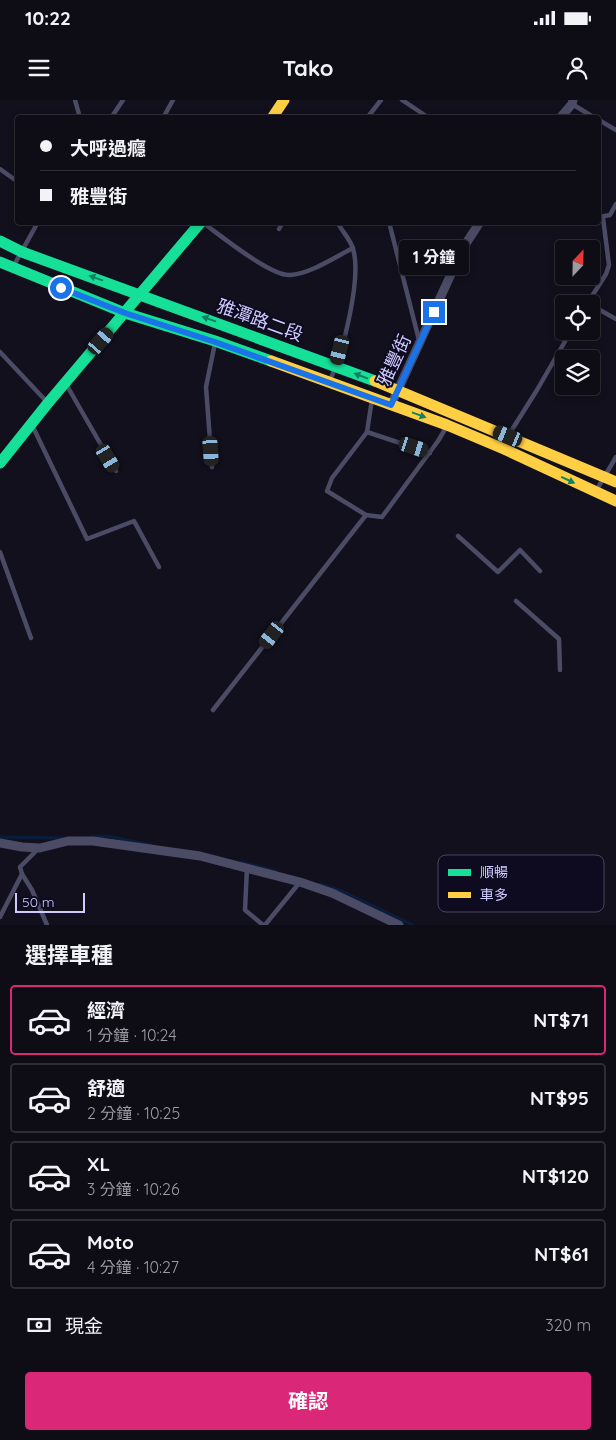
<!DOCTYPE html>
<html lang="zh-TW">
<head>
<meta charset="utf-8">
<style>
  :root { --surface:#0e0c15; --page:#1c1a22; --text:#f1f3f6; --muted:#9b9ba0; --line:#2e2c34; --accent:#db2777 }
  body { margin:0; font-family:Quicksand,"Noto Sans TC",sans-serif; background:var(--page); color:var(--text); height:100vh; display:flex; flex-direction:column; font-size:19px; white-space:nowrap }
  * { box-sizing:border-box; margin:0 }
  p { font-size:16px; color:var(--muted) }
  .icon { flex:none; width:28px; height:28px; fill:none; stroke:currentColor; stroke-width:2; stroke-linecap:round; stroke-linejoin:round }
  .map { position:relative; height:825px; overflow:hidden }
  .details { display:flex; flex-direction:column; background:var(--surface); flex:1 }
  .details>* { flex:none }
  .guide { position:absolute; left:15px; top:15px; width:586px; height:110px; border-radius:5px; box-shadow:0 2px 8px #0003,0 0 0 1px var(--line); display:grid; align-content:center; height:110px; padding:0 25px; background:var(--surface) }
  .needle { width:32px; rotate:22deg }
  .fabs { position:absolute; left:555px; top:140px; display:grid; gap:10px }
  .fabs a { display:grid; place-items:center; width:45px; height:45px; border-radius:5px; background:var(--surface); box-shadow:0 2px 8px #0003,0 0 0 1px var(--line); font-size:25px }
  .scale { position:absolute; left:15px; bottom:12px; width:70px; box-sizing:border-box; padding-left:5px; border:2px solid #cfcbff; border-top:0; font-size:14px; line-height:18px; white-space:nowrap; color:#cfcbff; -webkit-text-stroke:4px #0e0b21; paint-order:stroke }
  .end { position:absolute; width:22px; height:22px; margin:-11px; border:6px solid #1a73e8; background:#fff; box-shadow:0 0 0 2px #fff }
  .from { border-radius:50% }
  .bubble { position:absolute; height:35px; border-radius:5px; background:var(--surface); box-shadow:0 2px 8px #0003,0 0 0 1px var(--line); font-size:16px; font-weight:700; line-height:35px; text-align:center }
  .car { position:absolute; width:15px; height:30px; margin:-15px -8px; border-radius:6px; box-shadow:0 0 4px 1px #0007; background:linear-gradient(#222 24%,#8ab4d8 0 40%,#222 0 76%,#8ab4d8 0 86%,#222 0) }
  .guide b { display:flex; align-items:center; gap:18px; height:48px; font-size:19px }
  .guide b+b { border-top:1px solid var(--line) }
  .guide i { width:12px; height:12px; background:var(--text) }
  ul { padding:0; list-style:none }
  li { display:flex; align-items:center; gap:15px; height:70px; margin:0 10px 8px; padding:0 15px; border:2px solid var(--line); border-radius:5px }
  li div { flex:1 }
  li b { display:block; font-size:19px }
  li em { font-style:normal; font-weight:700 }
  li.active { border-color:var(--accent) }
  li>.icon { width:45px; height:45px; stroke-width:1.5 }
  h2 { padding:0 25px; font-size:22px; line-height:60px }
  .pay { display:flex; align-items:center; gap:12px; height:55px; padding:0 25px; font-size:19px }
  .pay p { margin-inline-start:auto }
  .action { display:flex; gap:10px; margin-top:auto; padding:10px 25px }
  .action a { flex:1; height:58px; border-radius:5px; background:var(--accent); color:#fff; font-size:20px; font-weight:700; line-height:58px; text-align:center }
  .status { display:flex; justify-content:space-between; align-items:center; height:35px; padding:0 25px; background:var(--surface); direction:ltr }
  .status svg { height:14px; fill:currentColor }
  header { display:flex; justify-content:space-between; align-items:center; height:65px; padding:0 25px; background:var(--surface); font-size:22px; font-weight:700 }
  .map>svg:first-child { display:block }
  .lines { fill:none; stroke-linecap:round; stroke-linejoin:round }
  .stream { stroke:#091e3f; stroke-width:3 }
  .lane { stroke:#4b4b65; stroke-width:4.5 }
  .street { stroke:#4b4b65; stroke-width:9 }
  .fast { stroke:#16e098; stroke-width:11 }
  .slow { stroke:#ffcf43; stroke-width:11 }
  .oneway { fill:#128062 }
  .route { stroke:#1a73e8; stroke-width:6 }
  .labels { text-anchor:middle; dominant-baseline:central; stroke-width:4; stroke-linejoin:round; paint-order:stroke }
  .street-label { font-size:18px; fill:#cfcbff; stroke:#0e0b21 }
  .key { fill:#0e0b21; stroke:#484564; stroke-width:1 }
  .key-label { font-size:14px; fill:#cfcbff }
</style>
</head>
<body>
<div class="status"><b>10:22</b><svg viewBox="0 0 49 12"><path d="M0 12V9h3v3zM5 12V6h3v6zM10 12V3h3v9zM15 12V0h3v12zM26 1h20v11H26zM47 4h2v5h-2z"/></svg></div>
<header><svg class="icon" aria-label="menu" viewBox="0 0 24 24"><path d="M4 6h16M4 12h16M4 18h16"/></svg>Tako<svg class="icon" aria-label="person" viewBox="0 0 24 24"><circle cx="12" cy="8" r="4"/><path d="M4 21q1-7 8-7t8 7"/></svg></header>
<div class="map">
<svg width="616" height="825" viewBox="0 0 616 825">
  <rect width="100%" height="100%" fill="#12101c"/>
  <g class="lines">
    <g class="stream">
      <path d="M0,737L62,738"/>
      <path d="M91,737L107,736L151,745"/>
      <path d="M241,762L276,771"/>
      <path d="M320,784L342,791L413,825"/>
    </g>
    <g class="lane">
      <path d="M75,0L80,18"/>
      <path d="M402,0L429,18"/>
      <path d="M572,4L595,18"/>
      <path d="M111,18L123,0"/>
      <path d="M163,18L173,0"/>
      <path d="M367,18L381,0"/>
      <path d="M599,20L616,30"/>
      <path d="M0,69L18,82"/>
      <path d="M599,117L610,115L616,104"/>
      <path d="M202,122C220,135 270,176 290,175C310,174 335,157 353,148"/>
      <path d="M389,122L419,240"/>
      <path d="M279,129L283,122"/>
      <path d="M13,167L38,122"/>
      <path d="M587,204L606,174L609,165L603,118"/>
      <path d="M591,205L616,219"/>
      <path d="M0,252L47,302"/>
      <path d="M330,280C343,253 362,177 353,149C351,140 342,131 337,122"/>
      <path d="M66,284L116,371"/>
      <path d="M32,325L87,439L134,421L159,467"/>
      <path d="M367,332L430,353"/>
      <path d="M508,336L537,290L571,231"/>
      <path d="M212,367L206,287L215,243"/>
      <path d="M596,391L616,357"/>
      <path d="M366,415L327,391L332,378L367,332L372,299"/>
      <path d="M458,436L498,472L520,450L540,471"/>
      <path d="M0,452L31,538"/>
      <path d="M516,501L559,539L560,570"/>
      <path d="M213,610L366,415L382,417L438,341L447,326"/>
      <path d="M39,748L20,767L22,774L32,790L47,825"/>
      <path d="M247,768L245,810L263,825"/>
      <path d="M0,817L22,774"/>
      <path d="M265,825L300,782"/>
    </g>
    <g class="street">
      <path d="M560,18L572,4L573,0"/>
      <path d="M391,305L463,148L480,122"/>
      <path d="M0,743L22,747L40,748L68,741H93L200,756L300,782L332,793L399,825"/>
    </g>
    <g class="fast">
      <path d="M0,141L22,152L375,281"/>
      <path d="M0,162L125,213L215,241L271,261"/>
      <path d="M0,363L48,303L201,122"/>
    </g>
    <g class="slow">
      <path d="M272,18L284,0"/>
      <path d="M271,261L447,325L504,349L616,401"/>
      <path d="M375,281L616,382"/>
    </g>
  </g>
  <defs><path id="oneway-solid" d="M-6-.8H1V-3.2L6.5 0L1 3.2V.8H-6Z" transform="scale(1.25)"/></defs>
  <g class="oneway">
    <use href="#oneway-solid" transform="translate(96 178) rotate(-160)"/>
    <use href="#oneway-solid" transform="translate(209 219) rotate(-160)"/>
    <use href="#oneway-solid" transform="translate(361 276) rotate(-159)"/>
    <use href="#oneway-solid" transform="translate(419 315) rotate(20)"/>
    <use href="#oneway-solid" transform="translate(568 380) rotate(25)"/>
  </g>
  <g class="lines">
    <path class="route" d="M61,188L125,213L215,242L391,305L434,212"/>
  </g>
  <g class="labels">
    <g class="street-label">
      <text transform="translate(260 220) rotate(20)">雅潭路二段</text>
      <text transform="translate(394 260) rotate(-65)">雅豐街</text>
    </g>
  </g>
  <rect x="438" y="755" width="166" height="57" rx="8" class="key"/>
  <rect x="448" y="769" width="23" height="7" fill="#16e098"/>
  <rect x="448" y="792" width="23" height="6" fill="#ffcf43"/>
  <g class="key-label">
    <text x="480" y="777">順暢</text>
    <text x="480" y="800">車多</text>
  </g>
</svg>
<div class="fabs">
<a><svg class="needle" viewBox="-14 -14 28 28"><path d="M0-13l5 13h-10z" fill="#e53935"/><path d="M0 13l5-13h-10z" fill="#9b9ba0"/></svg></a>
<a><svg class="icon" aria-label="locate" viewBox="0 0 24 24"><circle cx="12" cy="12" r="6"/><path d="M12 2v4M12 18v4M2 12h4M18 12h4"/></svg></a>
<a><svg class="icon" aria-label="layers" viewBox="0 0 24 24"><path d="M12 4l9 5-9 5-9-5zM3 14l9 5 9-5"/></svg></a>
</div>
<div class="scale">50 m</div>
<i class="end from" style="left:61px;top:188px"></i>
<i class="end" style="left:434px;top:212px"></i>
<div class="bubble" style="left:399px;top:140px;width:70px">1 分鐘</div>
<i class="car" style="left:101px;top:241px;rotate:41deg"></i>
<i class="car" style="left:340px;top:250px;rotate:194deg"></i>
<i class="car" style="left:508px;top:336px;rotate:292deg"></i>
<i class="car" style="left:414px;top:347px;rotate:108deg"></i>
<i class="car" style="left:211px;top:351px;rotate:176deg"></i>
<i class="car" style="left:108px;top:358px;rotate:149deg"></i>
<i class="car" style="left:272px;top:535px;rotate:218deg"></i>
<div class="guide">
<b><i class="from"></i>大呼過癮</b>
<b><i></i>雅豐街</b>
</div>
</div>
<section class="details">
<h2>選擇車種</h2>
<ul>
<li class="active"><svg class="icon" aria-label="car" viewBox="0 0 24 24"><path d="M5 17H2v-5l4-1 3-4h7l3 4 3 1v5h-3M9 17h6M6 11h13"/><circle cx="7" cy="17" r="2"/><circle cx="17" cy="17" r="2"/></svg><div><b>經濟</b><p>1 分鐘 · 10:24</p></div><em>NT$71</em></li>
<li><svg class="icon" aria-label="car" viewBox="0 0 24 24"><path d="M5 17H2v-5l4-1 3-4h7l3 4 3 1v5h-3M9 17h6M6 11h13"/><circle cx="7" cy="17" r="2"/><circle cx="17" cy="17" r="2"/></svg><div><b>舒適</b><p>2 分鐘 · 10:25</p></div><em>NT$95</em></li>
<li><svg class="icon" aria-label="car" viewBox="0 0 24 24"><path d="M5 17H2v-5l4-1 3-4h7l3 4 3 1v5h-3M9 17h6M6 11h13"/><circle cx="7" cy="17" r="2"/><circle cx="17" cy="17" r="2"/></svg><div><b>XL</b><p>3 分鐘 · 10:26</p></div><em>NT$120</em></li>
<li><svg class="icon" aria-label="car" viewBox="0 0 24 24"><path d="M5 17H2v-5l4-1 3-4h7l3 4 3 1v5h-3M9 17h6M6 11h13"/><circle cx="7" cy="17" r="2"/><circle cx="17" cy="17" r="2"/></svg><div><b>Moto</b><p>4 分鐘 · 10:27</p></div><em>NT$61</em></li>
</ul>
<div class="pay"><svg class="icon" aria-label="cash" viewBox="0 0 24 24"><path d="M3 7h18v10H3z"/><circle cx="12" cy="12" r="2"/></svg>現金<p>320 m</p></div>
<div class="action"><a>確認</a></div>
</section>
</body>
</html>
